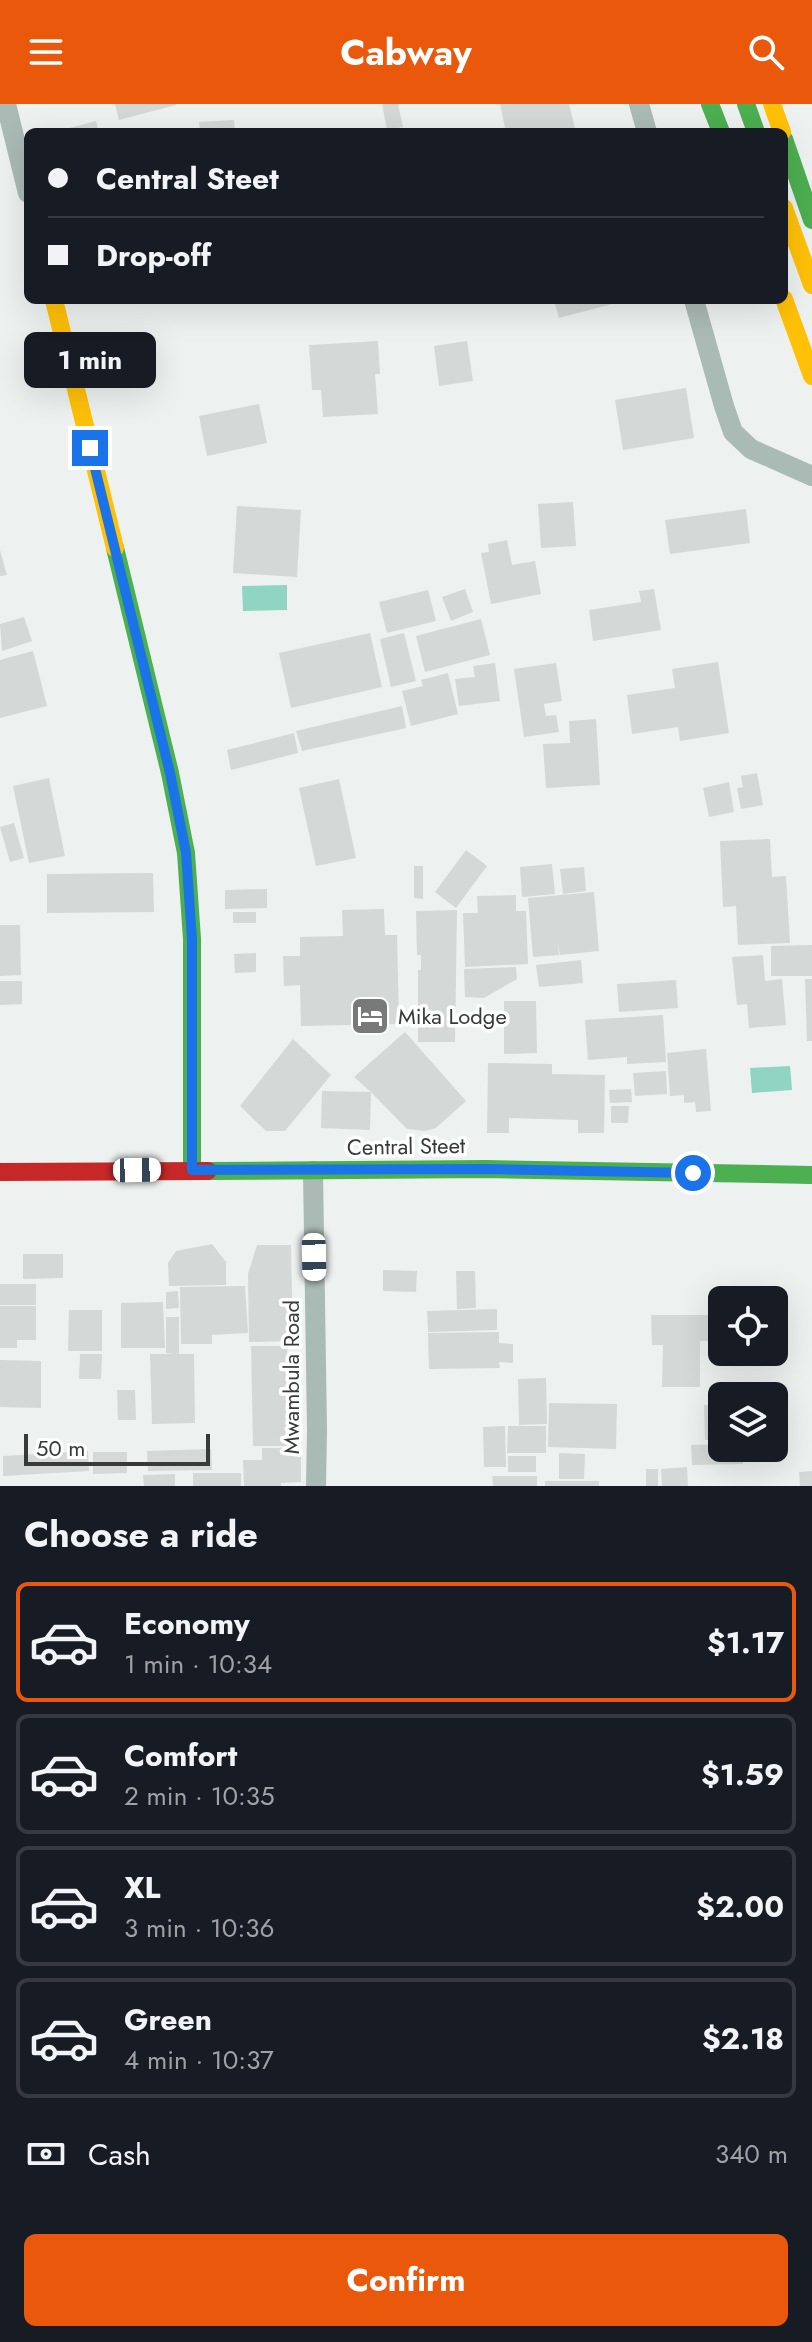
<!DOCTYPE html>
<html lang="en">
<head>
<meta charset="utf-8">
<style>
  :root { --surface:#171b24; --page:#20242c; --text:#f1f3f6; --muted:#9ea1a6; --line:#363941; --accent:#ea580c }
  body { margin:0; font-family:Jost,sans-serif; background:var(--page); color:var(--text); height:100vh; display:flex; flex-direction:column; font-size:30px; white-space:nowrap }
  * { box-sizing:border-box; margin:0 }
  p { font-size:26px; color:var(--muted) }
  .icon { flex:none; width:44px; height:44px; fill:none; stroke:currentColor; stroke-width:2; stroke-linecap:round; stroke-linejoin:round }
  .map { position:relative; height:1382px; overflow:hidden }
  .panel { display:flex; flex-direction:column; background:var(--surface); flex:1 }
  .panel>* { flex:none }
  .hud { position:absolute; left:24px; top:24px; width:764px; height:176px; border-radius:12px; box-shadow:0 8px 32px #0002; display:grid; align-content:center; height:176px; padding:0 24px; background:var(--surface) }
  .fabs { position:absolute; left:708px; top:1182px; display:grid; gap:16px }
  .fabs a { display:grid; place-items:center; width:80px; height:80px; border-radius:12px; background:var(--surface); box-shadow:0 8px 32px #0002; font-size:40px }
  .scale { position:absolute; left:24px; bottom:20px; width:186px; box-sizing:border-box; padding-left:8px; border:4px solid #383a39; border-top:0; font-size:22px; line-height:28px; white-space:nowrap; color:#383a39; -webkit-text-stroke:6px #fcfffe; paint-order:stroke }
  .end { position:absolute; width:36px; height:36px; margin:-18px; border:10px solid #1a73e8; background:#fff; box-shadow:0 0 0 4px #fff }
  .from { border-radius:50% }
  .bubble { position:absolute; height:56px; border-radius:12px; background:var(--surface); box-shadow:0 8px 32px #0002; font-size:26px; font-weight:700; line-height:56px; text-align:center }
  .car { position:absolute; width:24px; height:48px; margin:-24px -12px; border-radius:10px; box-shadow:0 0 6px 2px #0007; background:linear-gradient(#fff 24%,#345 0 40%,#fff 0 76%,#345 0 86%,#fff 0) }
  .hud b { display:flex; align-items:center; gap:28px; height:76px; font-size:30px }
  .hud b+b { border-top:2px solid var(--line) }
  .hud i { width:20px; height:20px; background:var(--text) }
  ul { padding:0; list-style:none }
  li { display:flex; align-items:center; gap:24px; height:120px; margin:0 16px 12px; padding:0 8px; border:4px solid var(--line); border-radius:12px }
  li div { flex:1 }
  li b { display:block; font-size:30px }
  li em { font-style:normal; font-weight:700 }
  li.active { border-color:var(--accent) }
  li>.icon { width:72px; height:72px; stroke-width:1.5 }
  h2 { padding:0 24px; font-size:36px; line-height:96px }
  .pay { display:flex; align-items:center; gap:20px; height:88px; padding:0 24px; font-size:30px }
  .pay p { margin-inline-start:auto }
  .action { display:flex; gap:16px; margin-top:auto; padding:16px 24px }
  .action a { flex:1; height:92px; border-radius:12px; background:var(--accent); color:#fff; font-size:32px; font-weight:700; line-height:92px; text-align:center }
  header { display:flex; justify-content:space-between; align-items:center; height:104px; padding:0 24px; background:var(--accent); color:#fff; font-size:36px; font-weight:700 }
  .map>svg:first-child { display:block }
  .water { fill:#8fd5c2 }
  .building { fill:#d4d8d6 }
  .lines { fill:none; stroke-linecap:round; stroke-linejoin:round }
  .street { stroke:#aabab4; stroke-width:20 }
  .fast { stroke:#4caf50; stroke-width:18 }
  .slow { stroke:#ffc107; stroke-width:18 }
  .jam { stroke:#c62828; stroke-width:18 }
  .route { stroke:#1a73e8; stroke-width:10 }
  .labels { text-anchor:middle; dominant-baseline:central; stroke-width:7; stroke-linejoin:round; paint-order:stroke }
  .poi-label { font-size:22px; fill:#383a39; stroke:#fcfffe; text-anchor:start }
  .street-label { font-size:22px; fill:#383a39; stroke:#fcfffe }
</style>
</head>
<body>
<header><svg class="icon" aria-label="menu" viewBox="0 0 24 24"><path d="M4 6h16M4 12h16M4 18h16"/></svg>Cabway<svg class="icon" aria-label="search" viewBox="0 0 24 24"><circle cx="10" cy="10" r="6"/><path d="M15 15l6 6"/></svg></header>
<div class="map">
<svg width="812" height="1382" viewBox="0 0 812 1382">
  <rect width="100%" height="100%" fill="#edf2f0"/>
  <g class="water">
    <path d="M287,481V506L243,507L242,482Z"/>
    <path d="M790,962L792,986L752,989L750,964Z"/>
  </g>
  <g class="building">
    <path d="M115,0H176V1L119,16Z"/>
    <path d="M382,0H398L403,23L387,26Z"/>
    <path d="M500,0H569L575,24L558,28H506Z"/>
    <path d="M234,16L235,28H200L199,18Z"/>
    <path d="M96,17L99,28H59L58,27Z"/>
    <path d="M554,196H615L616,199L559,214Z"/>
    <path d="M378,237L380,270H375L378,310L323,313L321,286H312L309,241Z"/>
    <path d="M467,237L473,277L439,282L434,242Z"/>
    <path d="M686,284L694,334L623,346L615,296Z"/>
    <path d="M259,300L267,339L207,352L199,312Z"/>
    <path d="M573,398L576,442L541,444L538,400Z"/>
    <path d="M237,402L301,406L297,473L233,469Z"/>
    <path d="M746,405L750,439L670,450L665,416Z"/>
    <path d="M507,436L512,461L535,457L541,490L491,500L481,449L489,448L488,440Z"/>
    <path d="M0,446L7,471L0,472Z"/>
    <path d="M465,485L473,508L451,517L442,493Z"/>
    <path d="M654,485L661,526L593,537L589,506L641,498L639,487Z"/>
    <path d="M428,486L436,517L387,529L379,498Z"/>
    <path d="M24,513L32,537L2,547L0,520Z"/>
    <path d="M481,515L490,551L425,568L416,532Z"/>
    <path d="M370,529L382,583L291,604L279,549Z"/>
    <path d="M404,529L416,577L391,583L380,535Z"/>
    <path d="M33,547L47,602L0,614V556Z"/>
    <path d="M718,558L729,629L680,637L678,623L632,630L627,591L675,584L672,565Z"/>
    <path d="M495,559L500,597L459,602L455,575L475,573L473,562Z"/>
    <path d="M556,559L562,597L544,600L546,612L556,611L559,628L524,633L514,565Z"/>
    <path d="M448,569L458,610L411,622L402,587L423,582L421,576Z"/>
    <path d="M402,602L406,624L302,647L296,627Z"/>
    <path d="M596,615L600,681L546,684L543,640L570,639L569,617Z"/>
    <path d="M294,629L298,649L231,666L227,646Z"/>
    <path d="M757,669L763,701L741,705L737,684L743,683L741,672Z"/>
    <path d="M49,674L65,752L29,759L13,682Z"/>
    <path d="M339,675L356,754L316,762L299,684Z"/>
    <path d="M729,678L734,708L709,713L703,684Z"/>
    <path d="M14,719L24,754L10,758L0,723Z"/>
    <path d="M770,735L772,773L786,772L790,839L738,841L736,802L723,803L720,737Z"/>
    <path d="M466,746L487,762L456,804L435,788Z"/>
    <path d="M552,760L555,790L522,793L520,763Z"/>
    <path d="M414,762H423V795L414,794Z"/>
    <path d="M584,763L586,787L563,790L560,765Z"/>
    <path d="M153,769L154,808L47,809V770Z"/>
    <path d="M267,785V804L225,805V786Z"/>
    <path d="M594,788L599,847L560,851L558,839L559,851L533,853L528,794Z"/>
    <path d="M516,791V807H526L528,860L465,863L463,809H478L477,792Z"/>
    <path d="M384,805L385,831H397L399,920L301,922L300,881L284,882L283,852H300V833L343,832L342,806Z"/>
    <path d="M457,806L455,938H418V866H421V851H417L416,807Z"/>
    <rect x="233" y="808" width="23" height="11"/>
    <path d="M0,821H20L21,871L0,872Z"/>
    <path d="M812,841V872H771V842Z"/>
    <path d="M256,849V868L235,869L234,850Z"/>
    <path d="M763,851L765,877L782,875L786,921L749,924L747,900L737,901L732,853Z"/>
    <path d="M581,856L583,879L539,883L536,861Z"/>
    <path d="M516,863L517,875L484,894L465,893L464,865Z"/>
    <path d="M805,875H812V937H807Z"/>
    <path d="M676,876L678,904L619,908L617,880Z"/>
    <path d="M0,877H22V900L0,901Z"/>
    <path d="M504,897H536L537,949L504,950Z"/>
    <path d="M663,911L666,958L627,960V953L588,956L585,916Z"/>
    <path d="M405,928L466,997L436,1024L425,1027L407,1025L371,988L370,1026L321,1024L322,987L371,988L354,973Z"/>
    <path d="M293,935L331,971L285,1027H266L240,1002Z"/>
    <path d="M706,945L711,1007L696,1008L695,998L684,999V991L670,992L667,949Z"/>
    <path d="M488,959L552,960V970L605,971L604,1029H578V1016L509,1014V1029H487Z"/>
    <path d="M666,967L667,990L635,992L633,969Z"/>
    <path d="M631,985L632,998L610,999L609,986Z"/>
    <path d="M611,1002H629L628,1019H611Z"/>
    <path d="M212,1140L226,1158V1181L169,1182L168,1159L176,1147Z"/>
    <path d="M257,1141H291L293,1237L249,1238L248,1170Z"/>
    <path d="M23,1150H63V1174L23,1175Z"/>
    <path d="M383,1166L417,1167L416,1188L383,1187Z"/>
    <path d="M456,1167H475L476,1204L457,1205Z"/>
    <rect x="0" y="1180" width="36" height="21"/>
    <path d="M245,1182L248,1229L212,1231V1240H181L180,1183Z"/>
    <path d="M178,1187L179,1204L166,1205V1188Z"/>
    <path d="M163,1198L165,1244H121V1199Z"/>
    <path d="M0,1202H36V1236H17V1244H0Z"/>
    <path d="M497,1205V1226L428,1228L427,1207Z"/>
    <path d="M69,1206H102V1247H68Z"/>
    <path d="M651,1211H712V1237H700V1283H662L663,1241H652Z"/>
    <path d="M166,1213H179V1250H194L195,1319L152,1320L150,1250H174L166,1249Z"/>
    <path d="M499,1228V1239L513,1240V1259L499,1258L500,1264L429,1265L428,1229Z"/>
    <path d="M251,1242H287L290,1342H253Z"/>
    <path d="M80,1250H102L101,1275H79Z"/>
    <path d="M0,1256L41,1257V1304L0,1303Z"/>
    <path d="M546,1274L547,1320L519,1321L518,1275Z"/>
    <path d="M117,1286H135L136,1316H118Z"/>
    <path d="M549,1299L617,1300L616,1345L548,1343Z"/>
    <path d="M704,1301H722V1336H705Z"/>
    <path d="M505,1322L506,1363H484L483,1323Z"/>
    <path d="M508,1322H546V1349H507Z"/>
    <path d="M722,1340V1344H743V1360L692,1361L691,1341Z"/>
    <path d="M262,1344H301V1378L281,1379V1382H244L243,1356H262Z"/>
    <path d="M211,1345L212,1366L148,1367L147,1347Z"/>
    <path d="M88,1347L89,1367L3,1372V1352Z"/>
    <path d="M93,1348H127V1369L93,1370Z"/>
    <path d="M559,1349L585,1350L584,1375H559Z"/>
    <rect x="508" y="1352" width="28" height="16"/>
    <path d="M687,1363L688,1382H662L661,1365Z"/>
    <rect x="646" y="1365" width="12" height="17"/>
    <path d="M812,1367V1382H800L799,1368Z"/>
    <rect x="193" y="1369" width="48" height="13"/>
    <path d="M175,1370V1382H144L143,1371Z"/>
    <path d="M492,1372H537V1382H493Z"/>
    <rect x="545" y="1377" width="54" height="5"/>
  </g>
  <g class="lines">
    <g class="street">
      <path d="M6,0L28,89"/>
      <path d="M639,0L647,28"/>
      <path d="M694,196L724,302L733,328L751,345L812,372"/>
      <path d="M313,1067L317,1326L316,1382"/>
    </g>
    <g class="fast">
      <path d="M710,0L721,28"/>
      <path d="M746,0L756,28"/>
      <path d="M784,35L812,116"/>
      <path d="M115,444L170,669L186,749L192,835V1066"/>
      <path d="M208,1067L486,1065L812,1071"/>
    </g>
    <g class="slow">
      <path d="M772,0L782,28"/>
      <path d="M784,104L812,181"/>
      <path d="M784,195L812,272"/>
      <path d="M54,196L115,444"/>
    </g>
    <path class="jam" d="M0,1068L208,1067"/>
  </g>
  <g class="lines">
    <path class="route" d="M90,344L170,669L186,749L192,835V1066L486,1065L693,1069"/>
  </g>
  <defs>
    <symbol id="hotel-square" viewBox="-11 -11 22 22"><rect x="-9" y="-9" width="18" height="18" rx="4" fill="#777a79" stroke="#fcfffe"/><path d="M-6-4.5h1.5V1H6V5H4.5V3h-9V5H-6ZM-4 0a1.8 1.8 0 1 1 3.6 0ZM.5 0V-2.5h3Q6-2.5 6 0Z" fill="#fff"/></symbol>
  </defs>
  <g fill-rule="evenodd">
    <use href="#hotel-square" x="348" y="890" width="44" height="44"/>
  </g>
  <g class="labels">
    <g class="poi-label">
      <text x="398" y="912">Mika Lodge</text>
    </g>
    <g class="street-label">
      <text transform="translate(406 1042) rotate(-1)">Central Steet</text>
      <text transform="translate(291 1273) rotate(-90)">Mwambula Road</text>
    </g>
  </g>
</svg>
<div class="fabs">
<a><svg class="icon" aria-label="locate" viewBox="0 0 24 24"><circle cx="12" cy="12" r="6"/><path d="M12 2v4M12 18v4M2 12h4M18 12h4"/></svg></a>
<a><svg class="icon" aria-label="layers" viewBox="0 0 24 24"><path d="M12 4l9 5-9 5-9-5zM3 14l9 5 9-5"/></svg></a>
</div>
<div class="scale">50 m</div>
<i class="end from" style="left:693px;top:1069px"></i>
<i class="end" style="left:90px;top:344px"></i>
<div class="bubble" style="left:24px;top:228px;width:132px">1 min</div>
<i class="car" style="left:137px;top:1066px;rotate:89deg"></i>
<i class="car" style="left:314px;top:1153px;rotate:179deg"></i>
<div class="hud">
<b><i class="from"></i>Central Steet</b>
<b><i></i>Drop-off</b>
</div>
</div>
<section class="panel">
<h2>Choose a ride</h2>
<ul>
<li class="active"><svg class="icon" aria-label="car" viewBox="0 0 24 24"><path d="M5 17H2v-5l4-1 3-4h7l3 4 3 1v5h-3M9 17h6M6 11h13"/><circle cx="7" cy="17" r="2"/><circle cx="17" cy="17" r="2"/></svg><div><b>Economy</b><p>1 min · 10:34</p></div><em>$1.17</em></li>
<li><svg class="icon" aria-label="car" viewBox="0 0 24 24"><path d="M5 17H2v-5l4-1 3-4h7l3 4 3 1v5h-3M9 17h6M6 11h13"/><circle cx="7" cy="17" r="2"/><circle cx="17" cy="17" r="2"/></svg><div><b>Comfort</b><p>2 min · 10:35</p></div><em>$1.59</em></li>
<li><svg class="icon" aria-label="car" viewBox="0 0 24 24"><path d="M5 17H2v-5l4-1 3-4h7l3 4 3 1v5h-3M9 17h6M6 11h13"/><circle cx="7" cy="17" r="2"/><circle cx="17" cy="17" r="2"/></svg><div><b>XL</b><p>3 min · 10:36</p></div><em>$2.00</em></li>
<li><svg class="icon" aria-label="car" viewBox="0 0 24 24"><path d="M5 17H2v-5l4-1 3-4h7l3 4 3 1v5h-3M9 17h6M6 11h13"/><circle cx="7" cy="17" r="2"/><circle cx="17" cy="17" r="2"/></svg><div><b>Green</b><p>4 min · 10:37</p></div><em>$2.18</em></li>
</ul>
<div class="pay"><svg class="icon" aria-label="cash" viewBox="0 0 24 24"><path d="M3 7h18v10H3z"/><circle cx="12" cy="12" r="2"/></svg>Cash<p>340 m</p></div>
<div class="action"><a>Confirm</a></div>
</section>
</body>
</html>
